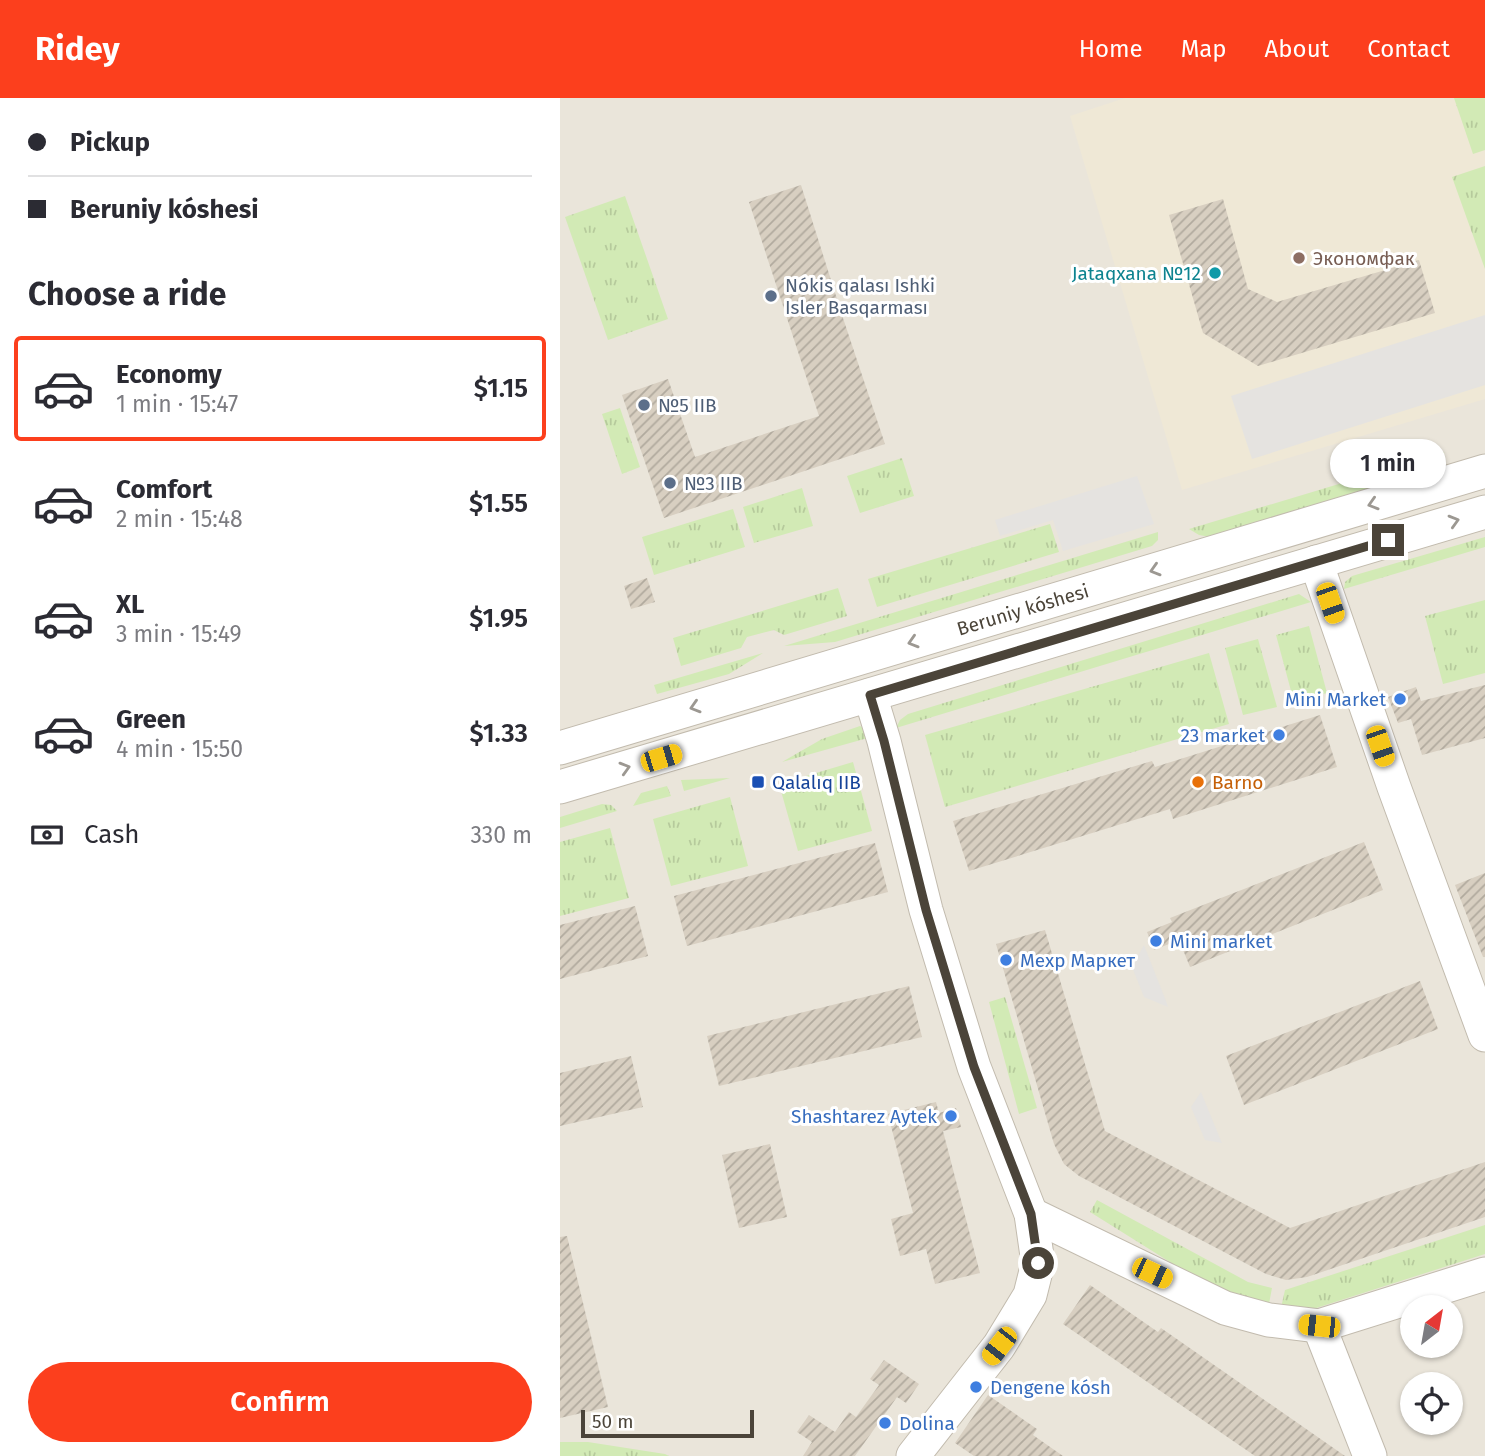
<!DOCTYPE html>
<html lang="en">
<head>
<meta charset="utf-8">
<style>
  :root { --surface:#fff; --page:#f2f2f3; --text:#2b2b33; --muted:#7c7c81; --line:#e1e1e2; --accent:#fc3f1d }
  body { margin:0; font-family:"Fira Sans",sans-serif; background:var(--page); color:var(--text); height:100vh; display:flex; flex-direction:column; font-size:26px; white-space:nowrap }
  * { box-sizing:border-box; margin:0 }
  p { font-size:23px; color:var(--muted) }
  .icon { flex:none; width:38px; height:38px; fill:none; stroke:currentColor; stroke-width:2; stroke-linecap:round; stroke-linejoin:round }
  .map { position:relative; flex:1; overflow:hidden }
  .sheet { display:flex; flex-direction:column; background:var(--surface); width:560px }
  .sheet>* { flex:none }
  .top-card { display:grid; align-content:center; height:154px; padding:0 28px; background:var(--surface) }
  .needle { width:46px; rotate:31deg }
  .buttons { position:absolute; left:840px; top:1197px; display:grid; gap:14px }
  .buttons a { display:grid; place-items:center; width:63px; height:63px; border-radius:50%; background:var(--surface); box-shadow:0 2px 5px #0004; font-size:35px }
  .scale { position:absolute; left:21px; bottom:18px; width:173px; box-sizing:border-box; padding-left:7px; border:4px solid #4b4439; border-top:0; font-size:19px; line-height:24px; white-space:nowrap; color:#4b4439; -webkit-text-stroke:5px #fff; paint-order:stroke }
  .end { position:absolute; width:32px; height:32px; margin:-16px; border:9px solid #4b4439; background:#fff; box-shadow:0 0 0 4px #fff }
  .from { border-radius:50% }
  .bubble { position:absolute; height:49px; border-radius:24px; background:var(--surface); box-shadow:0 2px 5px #0004; font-size:23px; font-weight:600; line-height:49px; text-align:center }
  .car { position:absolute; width:21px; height:42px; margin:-21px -10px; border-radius:9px; box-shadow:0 0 5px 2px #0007; background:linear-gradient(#f5c518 24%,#345 0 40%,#f5c518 0 76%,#345 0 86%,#f5c518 0) }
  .top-card b { display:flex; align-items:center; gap:24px; height:66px; font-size:26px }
  .top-card b+b { border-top:2px solid var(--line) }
  .top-card i { width:18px; height:18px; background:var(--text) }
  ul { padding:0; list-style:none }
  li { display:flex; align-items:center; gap:21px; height:105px; margin:0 14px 10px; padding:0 14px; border:4px solid transparent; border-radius:7px }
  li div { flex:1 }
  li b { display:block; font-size:26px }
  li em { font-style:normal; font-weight:600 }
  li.selected { border-color:var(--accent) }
  li>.icon { width:63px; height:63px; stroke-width:1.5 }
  h2 { padding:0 28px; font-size:32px; line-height:84px }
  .pay { display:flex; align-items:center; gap:18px; height:77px; padding:0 28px; font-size:26px }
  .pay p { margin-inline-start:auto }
  .action { display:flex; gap:14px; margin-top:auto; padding:14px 28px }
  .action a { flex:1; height:80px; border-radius:42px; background:var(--accent); color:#fff; font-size:28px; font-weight:600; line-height:80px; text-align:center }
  header { display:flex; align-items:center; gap:42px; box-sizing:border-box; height:98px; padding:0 35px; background:var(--accent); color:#fff }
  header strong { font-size:33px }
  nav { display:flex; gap:38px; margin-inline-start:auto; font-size:24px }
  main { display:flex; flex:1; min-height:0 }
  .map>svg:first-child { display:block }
  .residential { fill:#eae5da; fill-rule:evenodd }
  .education { fill:#efe8d6 }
  .grass { fill:url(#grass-tufts) }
  .parking { fill:#e5e3e0 }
  .building { fill:url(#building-hatch) }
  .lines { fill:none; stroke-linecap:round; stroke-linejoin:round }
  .minor-casing { stroke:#c2bbae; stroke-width:35 }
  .minor { stroke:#fff; stroke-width:33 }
  .oneway { stroke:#9c9892 }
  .route { stroke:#4b4439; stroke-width:9 }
  .education-dot { fill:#8d6e63; stroke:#fff; stroke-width:2.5 }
  .culture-dot { fill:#0f9aa8; stroke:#fff; stroke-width:2.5 }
  .service-dot { fill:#5c6f8a; stroke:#fff; stroke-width:2.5 }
  .shop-dot { fill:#3f7fe0; stroke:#fff; stroke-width:2.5 }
  .transit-dot { fill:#1a4fb4; stroke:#fff; stroke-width:2.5 }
  .food-dot { fill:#e8710a; stroke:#fff; stroke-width:2.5 }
  .labels { text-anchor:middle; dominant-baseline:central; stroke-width:6; stroke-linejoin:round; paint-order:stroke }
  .education-label { font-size:19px; fill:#785e54; stroke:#fff; text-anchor:start }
  .culture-label { font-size:19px; fill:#0d838f; stroke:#fff; text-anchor:end }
  .service-label { font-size:19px; fill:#4e5e75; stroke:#fff; text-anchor:start }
  .street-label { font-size:19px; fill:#4b4439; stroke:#fff }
  .shop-label { font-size:19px; fill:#366cbe; stroke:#fff; text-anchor:start }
  .transit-label { font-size:19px; fill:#164399; stroke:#fff; text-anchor:start }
  .food-label { font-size:19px; fill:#c56008; stroke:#fff; text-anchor:start }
</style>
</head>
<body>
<header>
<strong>Ridey</strong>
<nav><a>Home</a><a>Map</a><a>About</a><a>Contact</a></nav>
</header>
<main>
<section class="sheet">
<div class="top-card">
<b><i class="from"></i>Pickup</b>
<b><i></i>Beruniy kóshesi</b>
</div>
<h2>Choose a ride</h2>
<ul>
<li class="selected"><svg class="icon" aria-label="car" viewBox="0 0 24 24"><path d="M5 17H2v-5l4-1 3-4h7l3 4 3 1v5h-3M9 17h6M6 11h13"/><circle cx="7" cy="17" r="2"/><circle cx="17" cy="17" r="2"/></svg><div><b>Economy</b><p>1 min · 15:47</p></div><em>$1.15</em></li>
<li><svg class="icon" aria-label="car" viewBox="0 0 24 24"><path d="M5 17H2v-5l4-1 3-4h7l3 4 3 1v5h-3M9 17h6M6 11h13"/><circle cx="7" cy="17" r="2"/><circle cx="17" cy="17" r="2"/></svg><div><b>Comfort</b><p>2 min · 15:48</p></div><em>$1.55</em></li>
<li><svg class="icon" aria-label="car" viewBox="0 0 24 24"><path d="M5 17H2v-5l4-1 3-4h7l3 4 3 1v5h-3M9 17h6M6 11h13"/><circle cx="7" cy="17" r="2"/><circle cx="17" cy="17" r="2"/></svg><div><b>XL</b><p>3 min · 15:49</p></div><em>$1.95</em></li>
<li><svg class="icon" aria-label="car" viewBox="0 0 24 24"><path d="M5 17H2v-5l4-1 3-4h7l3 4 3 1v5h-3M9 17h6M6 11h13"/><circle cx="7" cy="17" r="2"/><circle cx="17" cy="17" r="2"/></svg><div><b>Green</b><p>4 min · 15:50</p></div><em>$1.33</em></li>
</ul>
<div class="pay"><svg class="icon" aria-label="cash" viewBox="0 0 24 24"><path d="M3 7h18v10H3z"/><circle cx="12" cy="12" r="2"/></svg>Cash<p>330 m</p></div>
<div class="action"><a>Confirm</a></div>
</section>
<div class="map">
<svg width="925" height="1358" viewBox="0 0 925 1358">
  <defs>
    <pattern id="grass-tufts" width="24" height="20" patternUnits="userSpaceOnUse" patternTransform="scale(1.75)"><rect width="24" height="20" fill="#d2eab5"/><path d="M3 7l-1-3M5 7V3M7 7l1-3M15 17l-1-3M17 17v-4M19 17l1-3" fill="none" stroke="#b6ca9c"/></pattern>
    <pattern id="building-hatch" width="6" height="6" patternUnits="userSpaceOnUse" patternTransform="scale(1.75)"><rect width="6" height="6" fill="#d8cfc1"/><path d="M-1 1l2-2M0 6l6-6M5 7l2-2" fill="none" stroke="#b1aa9e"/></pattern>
  </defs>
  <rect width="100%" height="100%" fill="#f6f3ec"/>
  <path class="residential" d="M0,0H925V1358H0ZM852,1209H891V1248H852ZM852,1286H891V1325H852Z"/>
  <path class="education" d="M565,0H925V301L622,392L510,18Z"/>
  <g class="grass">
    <path d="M894,0H925V52L913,56Z"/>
    <path d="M925,68V171L892,79Z"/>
    <path d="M65,98L108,221L48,242L5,119Z"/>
    <path d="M60,310L80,369L62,376L42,316Z"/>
    <path d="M885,354L849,378L650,439L639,437L629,431Z"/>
    <path d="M342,360L354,398L300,415L287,378Z"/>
    <path d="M242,390L253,428L194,445L183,409Z"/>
    <path d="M173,411L185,449L94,477L82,439Z"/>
    <path d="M490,426L499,454L317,509L308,481Z"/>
    <path d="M598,434V442L592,448L275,544L224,548Z"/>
    <path d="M925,439V449L784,491L785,484L792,478Z"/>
    <path d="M278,490L287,518L224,537L214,532L187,539L181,550L121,568L113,540Z"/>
    <path d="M739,496L751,504L336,630L340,622L348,616Z"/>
    <path d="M925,502V575L883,586L865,518Z"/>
    <path d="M749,528L767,595L734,604L716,537Z"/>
    <path d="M698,541L717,609L683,617L665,550Z"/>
    <path d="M203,555L169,576L97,596L94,587Z"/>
    <path d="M649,555L669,626L385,709L365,637Z"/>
    <path d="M300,628L315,638L222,664L262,641Z"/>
    <path d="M293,664L312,733L238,753L219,686Z"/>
    <path d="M170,680L124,693L121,682Z"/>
    <path d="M107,688L111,698L73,708L81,695Z"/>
    <path d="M170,699L188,768L111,788L93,721Z"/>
    <path d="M42,706L51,707L57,713L0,730V719Z"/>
    <path d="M50,730L69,800L0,818V744Z"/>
    <path d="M445,899L477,1010L459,1016L429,904Z"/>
    <path d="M537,1102L688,1184L712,1190L708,1211L669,1201L530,1114Z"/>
    <path d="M925,1127V1156L750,1212L721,1210L725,1192Z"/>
    <path d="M0,1344H28L105,1356L109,1358H0Z"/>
  </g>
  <g class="parking">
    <path d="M925,217V287L692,361L671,298Z"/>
    <path d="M577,378L594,426L503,453L493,422L440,438L435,422Z"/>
    <path d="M584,847L606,903L608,909L584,899L572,869Z"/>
    <path d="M641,994L661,1043L662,1045L645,1042L631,1009Z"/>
  </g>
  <g class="building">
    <path d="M241,87L283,220L325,346L104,420L62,297L108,281L135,359L259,318L189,104Z"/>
    <path d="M663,101L688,191L717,204L859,162L875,215L698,268L643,235L609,117Z"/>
    <path d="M87,480L95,504L71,511L64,488Z"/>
    <path d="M925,587V640L862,657L851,621L838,625L828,599L856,589L861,603Z"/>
    <path d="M760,617L777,669L613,721L610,711L409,773L393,723L592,663L595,669Z"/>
    <path d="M804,744L823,792L630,869L619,842L594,852L587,834L612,824L610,820Z"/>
    <path d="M315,745L328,794L127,848L114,798Z"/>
    <path d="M925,775V859H923L895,787Z"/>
    <path d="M75,808L88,858L0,881V827Z"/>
    <path d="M485,832L545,1033L730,1130L925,1064V1119L747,1179L726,1182L706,1176L519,1078L504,1066L494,1046L436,846Z"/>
    <path d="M860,883L878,931L684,1007L666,958Z"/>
    <path d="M349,888L362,939L159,988L147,938Z"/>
    <path d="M71,958L83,1009L0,1028V975Z"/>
    <path d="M376,1004L379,1015L396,1010L401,1029L383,1033L420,1175L375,1186L366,1151L340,1158L331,1121L353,1115L328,1016Z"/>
    <path d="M210,1046L227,1119L179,1130L162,1057Z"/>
    <path d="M7,1138L48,1309L0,1320V1139Z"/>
    <path d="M530,1187L598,1234L601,1230L785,1358H695L503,1226Z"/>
    <path d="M324,1262L359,1286L346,1305L337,1299L295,1358H243L252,1344L237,1334L249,1317L275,1334L289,1314L296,1319L319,1287L310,1281Z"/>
    <path d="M428,1297L477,1331L473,1337L503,1358H414L395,1345Z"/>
  </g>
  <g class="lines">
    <defs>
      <g id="minor">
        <path d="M756,464L834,689L925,937"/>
        <path d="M310,597L324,643L366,812L414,969L471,1116L478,1165L470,1197L439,1248L353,1358"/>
        <path id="s1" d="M0,650L925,373"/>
        <path d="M0,689L925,414"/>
        <path d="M471,1116L665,1210L709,1222L759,1228L925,1176"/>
        <path d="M759,1228L810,1358"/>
      </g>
    </defs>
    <use href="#minor" class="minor-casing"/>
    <use href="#minor" class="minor"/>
  </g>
  <defs><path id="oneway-chevron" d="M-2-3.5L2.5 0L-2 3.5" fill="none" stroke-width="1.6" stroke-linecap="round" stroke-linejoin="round" transform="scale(1.75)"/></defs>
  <g class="oneway">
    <use href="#oneway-chevron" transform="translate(813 406) rotate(163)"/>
    <use href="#oneway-chevron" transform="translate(894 423) rotate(-16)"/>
    <use href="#oneway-chevron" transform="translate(595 472) rotate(163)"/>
    <use href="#oneway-chevron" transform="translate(353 544) rotate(163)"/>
    <use href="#oneway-chevron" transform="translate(135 609) rotate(163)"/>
    <use href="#oneway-chevron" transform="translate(65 670) rotate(-16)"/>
  </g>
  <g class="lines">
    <path class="route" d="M478,1165L471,1116L414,969L366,812L324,643L310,597L828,442"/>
  </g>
  <circle class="education-dot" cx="739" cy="160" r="7"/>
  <circle class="culture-dot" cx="655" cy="175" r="7"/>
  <g class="service-dot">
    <circle cx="211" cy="198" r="7"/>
    <circle cx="84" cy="307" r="7"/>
    <circle cx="110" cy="385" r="7"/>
  </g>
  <g class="shop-dot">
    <circle cx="840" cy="601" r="7"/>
    <circle cx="719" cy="637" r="7"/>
    <circle cx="596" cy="843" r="7"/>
    <circle cx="446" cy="862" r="7"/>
    <circle cx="391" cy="1018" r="7"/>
    <circle cx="416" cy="1289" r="7"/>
    <circle cx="325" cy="1325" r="7"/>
  </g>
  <rect class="transit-dot" x="191" y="677" width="14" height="14" rx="3.5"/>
  <circle class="food-dot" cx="638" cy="684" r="7"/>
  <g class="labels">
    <g class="education-label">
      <text x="753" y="160">Экономфак</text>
    </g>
    <g class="culture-label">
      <text x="641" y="175">Jataqxana №12</text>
    </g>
    <g class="service-label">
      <text x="225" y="187">Nókis qalası Ishki<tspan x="225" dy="22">Isler Basqarması</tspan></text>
      <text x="98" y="307">№5 IIB</text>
      <text x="124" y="385">№3 IIB</text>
    </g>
    <g class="street-label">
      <text stroke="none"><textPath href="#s1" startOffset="483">Beruniy kóshesi</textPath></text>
    </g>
    <g class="shop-label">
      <text x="826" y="601" text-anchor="end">Mini Market</text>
      <text x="705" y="637" text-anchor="end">23 market</text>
      <text x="610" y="843">Mini market</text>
      <text x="460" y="862">Мехр Маркет</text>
      <text x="377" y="1018" text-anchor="end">Shashtarez Aytek</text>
      <text x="430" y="1289">Dengene kósh</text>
      <text x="339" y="1325">Dolina</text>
    </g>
    <g class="transit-label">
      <text x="212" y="684">Qalalıq IIB</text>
    </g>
    <g class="food-label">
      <text x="652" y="684">Barno</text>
    </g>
  </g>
</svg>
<div class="buttons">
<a><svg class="needle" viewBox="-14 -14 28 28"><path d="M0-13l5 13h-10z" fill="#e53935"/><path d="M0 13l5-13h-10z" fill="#7c7c81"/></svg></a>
<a><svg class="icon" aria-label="locate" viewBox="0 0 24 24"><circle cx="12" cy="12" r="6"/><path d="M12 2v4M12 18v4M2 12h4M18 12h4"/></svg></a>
</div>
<div class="scale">50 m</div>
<i class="end from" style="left:478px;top:1165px"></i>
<i class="end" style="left:828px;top:442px"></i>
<div class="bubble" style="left:770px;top:341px;width:116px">1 min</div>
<i class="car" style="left:770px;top:505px;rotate:161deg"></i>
<i class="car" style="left:820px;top:648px;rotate:161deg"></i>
<i class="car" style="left:101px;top:660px;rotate:73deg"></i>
<i class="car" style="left:592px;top:1175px;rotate:115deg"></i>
<i class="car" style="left:759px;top:1228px;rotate:276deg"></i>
<i class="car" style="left:439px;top:1248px;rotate:218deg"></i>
</div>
</main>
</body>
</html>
